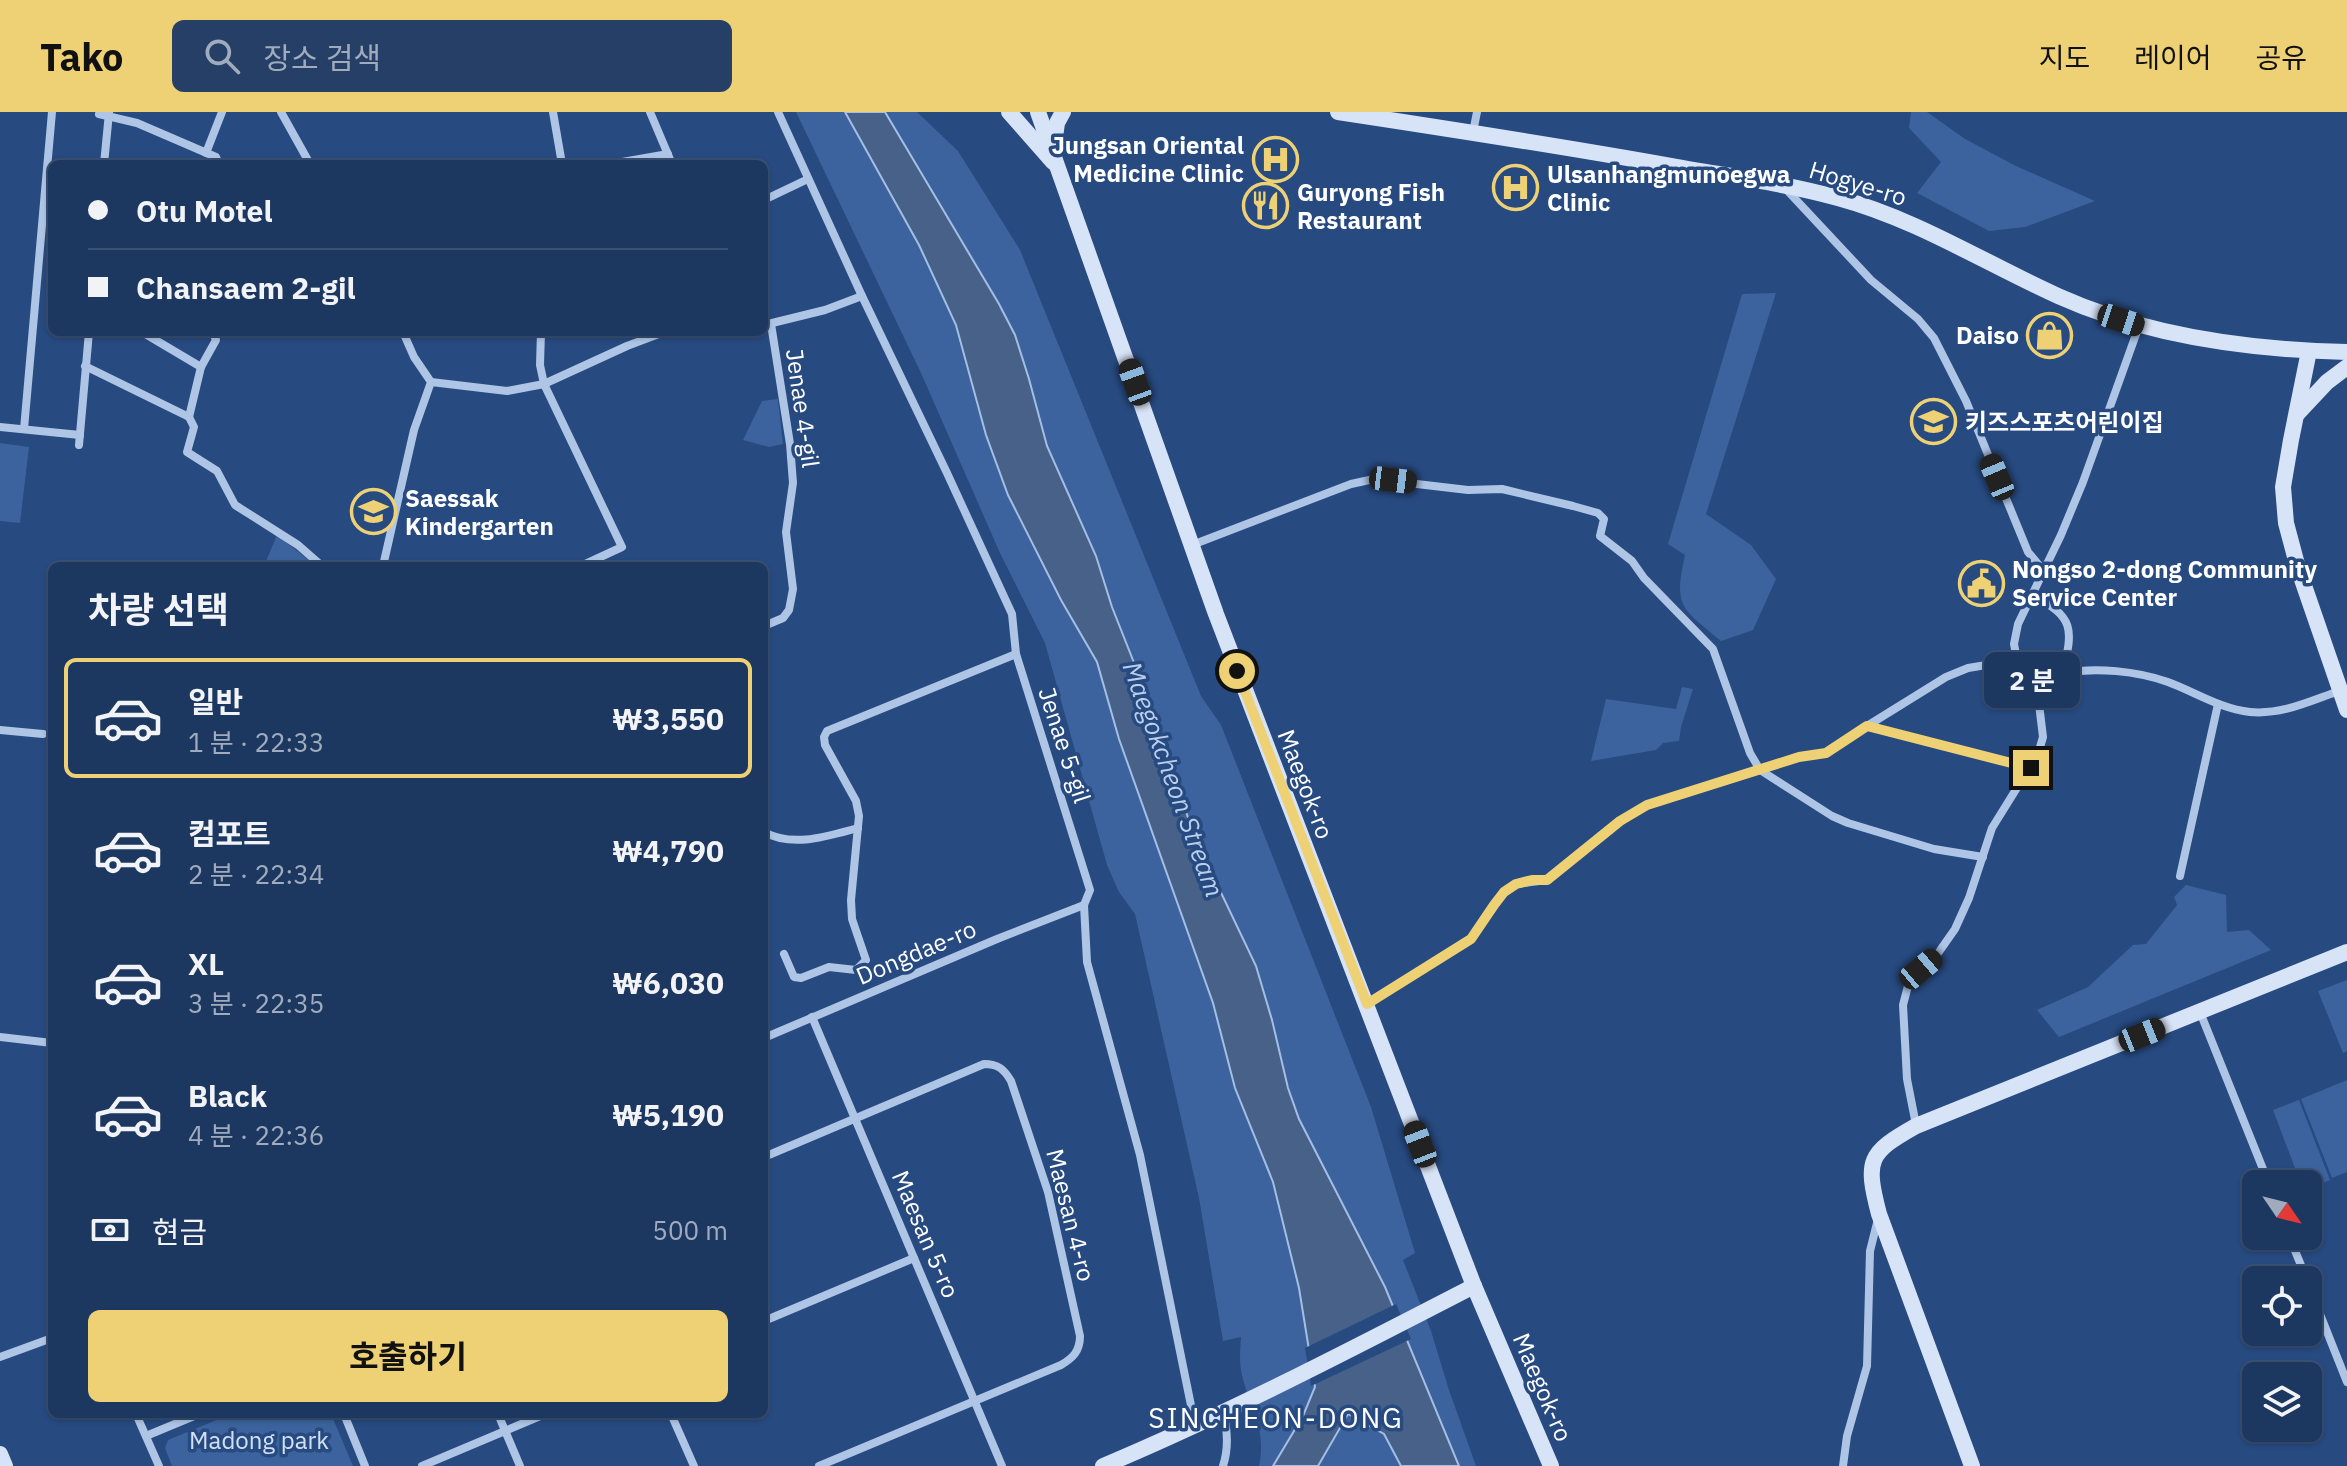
<!DOCTYPE html>
<html lang="ko">
<head>
<meta charset="utf-8">
<style>
  :root { --surface:#1d3860; --page:#253f66; --text:#f1f3f6; --muted:#a0acbd; --line:#3b5275; --accent:#eed174 }
  body { margin:0; font-family:"IBM Plex Sans","Noto Sans KR",sans-serif; background:var(--page); color:var(--text); height:100vh; display:flex; flex-direction:column; font-size:30px; white-space:nowrap }
  * { box-sizing:border-box; margin:0 }
  p { font-size:26px; color:var(--muted) }
  .icon { flex:none; width:44px; height:44px; fill:none; stroke:currentColor; stroke-width:2; stroke-linecap:round; stroke-linejoin:round }
  .map { position:relative; flex:1; overflow:hidden }
  .panel { position:absolute; left:48px; top:450px; width:720px; height:856px; display:flex; flex-direction:column; background:var(--surface); border-radius:12px; box-shadow:0 2px 6px #0004,0 0 0 2px var(--line) }
  .panel>* { flex:none }
  .guide { position:absolute; left:48px; top:48px; width:720px; height:176px; border-radius:12px; box-shadow:0 2px 6px #0004,0 0 0 2px var(--line); display:grid; align-content:center; height:176px; padding:0 40px; background:var(--surface) }
  .needle { width:52px; rotate:125deg }
  .buttons { position:absolute; left:2242px; top:1058px; display:grid; gap:16px }
  .buttons a { display:grid; place-items:center; width:80px; height:80px; border-radius:12px; background:var(--surface); box-shadow:0 2px 6px #0004,0 0 0 2px var(--line); font-size:40px }
  .end { position:absolute; width:36px; height:36px; margin:-18px; border:10px solid #eed174; background:#111; box-shadow:0 0 0 4px #111 }
  .from { border-radius:50% }
  .bubble { position:absolute; height:56px; border-radius:12px; background:var(--surface); box-shadow:0 2px 6px #0004,0 0 0 2px var(--line); font-size:26px; font-weight:700; line-height:56px; text-align:center }
  .car { position:absolute; width:24px; height:48px; margin:-24px -12px; border-radius:10px; box-shadow:0 0 6px 2px #0007; background:linear-gradient(#222 24%,#8ab4d8 0 40%,#222 0 76%,#8ab4d8 0 86%,#222 0) }
  .guide b { display:flex; align-items:center; gap:28px; height:76px; font-size:30px }
  .guide b+b { border-top:2px solid var(--line) }
  .guide i { width:20px; height:20px; background:var(--text) }
  ul { padding:0; list-style:none }
  li { display:flex; align-items:center; gap:24px; height:120px; margin:0 16px 12px; padding:0 24px; border:4px solid transparent; border-radius:12px }
  li div { flex:1 }
  li b { display:block; font-size:30px }
  li em { font-style:normal; font-weight:700 }
  li.selected { border-color:var(--accent) }
  li>.icon { width:72px; height:72px; stroke-width:1.5 }
  h2 { padding:0 40px; font-size:36px; line-height:96px }
  .pay { display:flex; align-items:center; gap:20px; height:88px; padding:0 40px; font-size:30px }
  .pay p { margin-inline-start:auto }
  .action { display:flex; gap:16px; margin-top:auto; padding:16px 40px }
  .action a { flex:1; height:92px; border-radius:12px; background:var(--accent); color:#111; font-size:32px; font-weight:700; line-height:92px; text-align:center }
  header { display:flex; align-items:center; gap:48px; box-sizing:border-box; height:112px; padding:0 40px; background:var(--accent); color:#111 }
  header strong { font-size:38px }
  nav { display:flex; gap:44px; margin-inline-start:auto; font-size:28px }
  .search { width:560px; height:72px; background:var(--page); display:flex; align-items:center; gap:20px; box-sizing:border-box; padding:0 28px; border-radius:12px; color:var(--muted); font-size:30px }
  .map>svg:first-child { display:block }
  .green { fill:#3c639d }
  .water { fill:#476188; stroke:#a3bfe6; stroke-width:2 }
  .pier { fill:#274a80 }
  .lines { fill:none; stroke-linecap:round; stroke-linejoin:round }
  .street { stroke:#aec5e6; stroke-width:8 }
  .secondary { stroke:#d7e3f6; stroke-width:16 }
  .route { stroke:#eed174; stroke-width:10 }
  .labels { text-anchor:middle; dominant-baseline:central; stroke-width:7; stroke-linejoin:round; paint-order:stroke }
  .poi-label { font-size:24px; font-weight:bold; fill:#fff; stroke:#274a80; text-anchor:start }
  .street-label { font-size:24px; fill:#fff; stroke:#274a80 }
  .park-label { font-size:24px; fill:#d1e0f5; stroke:#274a80 }
  .water-label { font-size:26px; font-style:italic; fill:#b9cfed; stroke:#274a80 }
  .quarter-label { font-size:28px; letter-spacing:2px; fill:#fff; stroke:#274a80 }
</style>
</head>
<body>
<header>
<strong>Tako</strong>
<div class="search"><svg class="icon" aria-label="search" viewBox="0 0 24 24"><circle cx="10" cy="10" r="6"/><path d="M15 15l6 6"/></svg>장소 검색</div>
<nav><a>지도</a><a>레이어</a><a>공유</a></nav>
</header>
<div class="map">
<svg width="2347" height="1354" viewBox="0 0 2347 1354">
  <rect width="100%" height="100%" fill="#274a80"/>
  <g class="green">
    <path d="M796,0H845L919,133L956,213L986,323L1008,383L1061,488L1097,550L1119,627L1213,891L1235,976L1273,1070L1299,1176L1315,1275L1303,1304L1273,1354H1259C1267,1316 1250,1298 1242,1263C1239,1251 1240,1238 1241,1225L1223,1229L1199,1086L1135,802L1119,780L1107,753L1045,531L1000,441L921,261Z"/>
    <path d="M885,0H917L958,39L1020,138L1201,584L1221,613L1371,995L1415,1141L1403,1148L1431,1219L1449,1278L1476,1354H1459L1385,1175L1299,1007L1288,976L1272,908L1256,854L1195,726L1142,571L1112,495L1096,444L1047,334L1029,267L1015,223L999,192Z"/>
    <path d="M1911,0H1927L1965,27L2016,54L2095,89L2025,115L1989,119L1917,81L1941,50L1909,16Z"/>
    <path d="M1776,181L1706,402L1751,433L1776,467L1753,518L1721,529C1682,496 1673,496 1685,443L1668,432L1742,182Z"/>
    <path d="M778,287L783,332L769,335L743,328L762,289Z"/>
    <path d="M0,331L29,335L20,411L0,409Z"/>
    <path d="M277,423L316,454H264Z"/>
    <path d="M1682,575L1693,577L1681,615L1679,629L1663,631L1656,638L1591,649L1606,587L1676,597Z"/>
    <path d="M2186,773L2226,783L2227,820L2249,818L2271,838L2059,925L2037,898L2088,875L2133,833L2146,832L2177,793L2174,785Z"/>
    <path d="M2347,868V939L2343,941L2318,879Z"/>
    <path d="M2347,968V1060L2332,1066L2301,987Z"/>
    <path d="M2299,988L2330,1068L2308,1077V1072H2301L2273,998Z"/>
    <path d="M231,1302H331L353,1354H172L165,1336L168,1328Z"/>
    <path d="M1347,1302L1384,1322L1401,1354H1318Z"/>
  </g>
  <path class="water" d="M845,0H885L999,192L1015,223L1029,267L1047,334L1096,444L1112,495L1142,571L1195,726L1256,854L1272,908L1288,976L1299,1007L1385,1175L1459,1354H1401L1384,1322L1348,1302L1318,1354H1273L1303,1304L1315,1275L1299,1176L1273,1070L1235,976L1213,891L1119,627L1097,550L1061,488L1008,383L986,323L956,213L919,133Z"/>
  <path class="pier" d="M1396,1192L1411,1227L1311,1274L1305,1236Z"/>
  <g class="lines">
    <g class="street">
      <path d="M281,0L310,52"/>
      <path d="M553,0L562,52"/>
      <path d="M650,0L672,52"/>
      <path d="M778,0L862,184L947,361L1012,502L1016,542L1090,778L1084,793L1087,850L1140,1043L1195,1313"/>
      <path d="M99,2L137,11L216,45L219,52"/>
      <path d="M1473,20L1477,0"/>
      <path d="M206,41L222,0"/>
      <path d="M104,52L109,1"/>
      <path d="M611,52L668,42"/>
      <path d="M1784,75L1871,168L1918,207L1934,226L1966,289L2028,440L2043,458"/>
      <path d="M764,88L808,67"/>
      <path d="M764,213L825,198L862,184"/>
      <path d="M142,220L201,255"/>
      <path d="M541,220L540,253L544,272L622,435L581,454"/>
      <path d="M85,254L189,305L194,315L187,340L217,359L235,393L298,433L322,454"/>
      <path d="M431,270L507,279L544,272L627,234L664,220"/>
      <path d="M189,305L201,255L216,228L214,223L210,220"/>
      <path d="M0,315L80,323"/>
      <path d="M24,317L52,0"/>
      <path d="M79,333L89,220"/>
      <path d="M1192,433L1351,372L1374,367L1468,378L1502,377L1573,394L1598,401L1604,407L1600,424L1632,449L1644,466L1713,537L1750,641L1760,658L1799,645L1826,641L1867,614L2031,656"/>
      <path d="M383,454L414,318L431,270L414,245L403,220"/>
      <path d="M2032,482C2075,507 2073,515 2063,561"/>
      <path d="M764,514L783,506L789,498L793,477L786,420L793,371L790,332L771,212"/>
      <path d="M2034,571C2043,568 2053,563 2063,561C2096,555 2137,559 2168,570C2195,580 2221,597 2250,600C2282,603 2310,589 2339,579"/>
      <path d="M1867,614L1946,565L1968,556L2017,548"/>
      <path d="M0,618L43,622"/>
      <path d="M764,720C793,736 828,724 858,716"/>
      <path d="M2180,764L2218,592"/>
      <path d="M784,842L794,865L801,866L829,855L856,858L866,848L852,807L851,788L859,704L856,689L825,633L824,625L827,619L1016,542"/>
      <path d="M1367,892L1471,827L1504,780L1516,772L1547,768L1620,709L1647,693L1760,658L1832,704L1848,711L1934,737L1983,745"/>
      <path d="M2200,900L2269,1072"/>
      <path d="M812,905L1002,1354"/>
      <path d="M0,925L52,931"/>
      <path d="M764,926L997,827L1084,793"/>
      <path d="M1916,1013L1907,967L1903,893L1909,870L1934,847L1955,817L1969,786L1992,716L2038,642L2043,625L2039,592L2034,571L2017,548L2014,532L2018,512L2061,423L2083,370L2139,214"/>
      <path d="M764,1045L984,952C998,952 1004,957 1011,969L1048,1080L1080,1224C1080,1239 1073,1246 1061,1253L819,1354"/>
      <path d="M2289,1124L2307,1168"/>
      <path d="M2308,1172L2347,1270"/>
      <path d="M764,1209L914,1146"/>
      <path d="M0,1245L52,1226"/>
      <path d="M136,1302L159,1354"/>
      <path d="M344,1302L365,1354"/>
      <path d="M498,1302L520,1354"/>
      <path d="M671,1302L694,1354"/>
      <path d="M146,1324L199,1302"/>
      <path d="M422,1354L545,1302"/>
      <path d="M1223,1354C1229,1335 1227,1320 1224,1300"/>
      <path d="M1843,1354L1847,1324L1867,1254L1870,1139L1878,1107"/>
    </g>
    <g class="secondary">
      <path d="M1009,0L1053,50"/>
      <path d="M1038,0L1216,502L1474,1174L1551,1354"/>
      <path d="M1338,0C1450,17 1561,34 1672,54C1727,64 1784,71 1838,86C1916,107 1985,151 2058,184C2147,224 2250,238 2347,240"/>
      <path d="M1053,40L1057,11L1063,0"/>
      <path d="M2309,239L2291,328L2283,375L2286,411L2298,456L2347,598"/>
      <path d="M2297,302L2327,270L2347,255"/>
      <path d="M0,1342L5,1354"/>
      <path d="M1103,1354C1229,1301 1352,1237 1474,1174"/>
      <path d="M1972,1354L1879,1102C1865,1048 1868,1041 1916,1014L2347,840"/>
    </g>
  </g>
  <g class="lines">
    <path class="route" d="M1237,559L1367,892L1471,827L1494,793L1504,780L1516,772L1532,768H1547L1620,709L1647,693L1799,645L1826,641L1867,614L2031,656"/>
  </g>
  <defs>
    <symbol id="hospital-ring" viewBox="-11 -11 22 22"><circle r="9.5" fill="#274a80" stroke="#eed174" stroke-width="1.5"/><path d="M-5-5h3v3.5h4V-5h3V5h-3V1.5h-4V5h-3Z" fill="#eed174"/></symbol>
    <symbol id="restaurant-ring" viewBox="-11 -11 22 22"><circle r="9.5" fill="#274a80" stroke="#eed174" stroke-width="1.5"/><path d="M-5-6h1v4h1v-4h1v4h1v-4h1v5L-1.5 .5V6h-2V.5L-5-1ZM5-6V6H3V1.5H1.5Q1.5-4 5-6Z" fill="#eed174"/></symbol>
    <symbol id="shop-ring" viewBox="-11 -11 22 22"><circle r="9.5" fill="#274a80" stroke="#eed174" stroke-width="1.5"/><path d="M-5-2.5h2.3a2.7 3.5 0 0 1 5.4 0H5L5.5 6h-11ZM-1.5-2.5h3a1.5 2.3 0 0 0-3 0Z" fill="#eed174"/></symbol>
    <symbol id="school-ring" viewBox="-11 -11 22 22"><circle r="9.5" fill="#274a80" stroke="#eed174" stroke-width="1.5"/><path d="M0-5L7-2L0 1L-7-2ZM-4 1L0 2.5L4 1V4Q0 6-4 4Z" fill="#eed174"/></symbol>
    <symbol id="civic-ring" viewBox="-11 -11 22 22"><circle r="9.5" fill="#274a80" stroke="#eed174" stroke-width="1.5"/><path d="M-.6-6.5H3V-4.5H.6V-3L4-1V1h2V6H-6V1h2V-1L-.6-3ZM-1.2 2.5V6h2.4V2.5Z" fill="#eed174"/></symbol>
  </defs>
  <g fill-rule="evenodd">
    <use href="#hospital-ring" x="1250" y="22" width="51" height="51"/>
    <use href="#hospital-ring" x="1490" y="50" width="51" height="51"/>
    <use href="#restaurant-ring" x="1240" y="68" width="51" height="51"/>
    <use href="#shop-ring" x="2024" y="198" width="51" height="51"/>
    <use href="#school-ring" x="1908" y="284" width="51" height="51"/>
    <use href="#school-ring" x="348" y="374" width="51" height="51"/>
    <use href="#civic-ring" x="1956" y="446" width="51" height="51"/>
  </g>
  <g class="labels">
    <g class="poi-label">
      <text x="1244" y="33" text-anchor="end">Jungsan Oriental<tspan x="1244" dy="28">Medicine Clinic</tspan></text>
      <text x="1547" y="62">Ulsanhangmunoegwa<tspan x="1547" dy="28">Clinic</tspan></text>
      <text x="1297" y="80">Guryong Fish<tspan x="1297" dy="28">Restaurant</tspan></text>
      <text x="2019" y="223" text-anchor="end">Daiso</text>
      <text x="1965" y="310">키즈스포츠어린이집</text>
      <text x="405" y="386">Saessak<tspan x="405" dy="28">Kindergarten</tspan></text>
      <text x="2012" y="457">Nongso 2-dong Community<tspan x="2012" dy="28">Service Center</tspan></text>
    </g>
    <g class="street-label">
      <text transform="translate(1858 71) rotate(17)">Hogye-ro</text>
      <text transform="translate(803 296) rotate(82)">Jenae 4-gil</text>
      <text transform="translate(1065 633) rotate(72)">Jenae 5-gil</text>
      <text transform="translate(1306 672) rotate(69)">Maegok-ro</text>
      <text transform="translate(916 840) rotate(-23)">Dongdae-ro</text>
      <text transform="translate(1071 1103) rotate(76)">Maesan 4-ro</text>
      <text transform="translate(926 1122) rotate(67)">Maesan 5-ro</text>
      <text transform="translate(1543 1275) rotate(67)">Maegok-ro</text>
    </g>
    <g class="park-label">
      <text x="259" y="1328">Madong park</text>
    </g>
    <g class="water-label">
      <text transform="translate(1174 667) rotate(70)">Maegokcheon Stream</text>
    </g>
    <g class="quarter-label">
      <text x="1276" y="1305">SINCHEON-DONG</text>
    </g>
  </g>
</svg>
<div class="buttons">
<a><svg class="needle" viewBox="-14 -14 28 28"><path d="M0-13l5 13h-10z" fill="#e53935"/><path d="M0 13l5-13h-10z" fill="#a0acbd"/></svg></a>
<a><svg class="icon" aria-label="locate" viewBox="0 0 24 24"><circle cx="12" cy="12" r="6"/><path d="M12 2v4M12 18v4M2 12h4M18 12h4"/></svg></a>
<a><svg class="icon" aria-label="layers" viewBox="0 0 24 24"><path d="M12 4l9 5-9 5-9-5zM3 14l9 5 9-5"/></svg></a>
</div>
<i class="end from" style="left:1237px;top:559px"></i>
<i class="end" style="left:2031px;top:656px"></i>
<div class="bubble" style="left:1984px;top:540px;width:96px">2 분</div>
<i class="car" style="left:2121px;top:208px;rotate:108deg"></i>
<i class="car" style="left:1135px;top:270px;rotate:340deg"></i>
<i class="car" style="left:1997px;top:365px;rotate:337deg"></i>
<i class="car" style="left:1393px;top:368px;rotate:97deg"></i>
<i class="car" style="left:1921px;top:857px;rotate:50deg"></i>
<i class="car" style="left:2142px;top:923px;rotate:68deg"></i>
<i class="car" style="left:1420px;top:1032px;rotate:339deg"></i>
<div class="guide">
<b><i class="from"></i>Otu Motel</b>
<b><i></i>Chansaem 2-gil</b>
</div>
<section class="panel">
<h2>차량 선택</h2>
<ul>
<li class="selected"><svg class="icon" aria-label="car" viewBox="0 0 24 24"><path d="M5 17H2v-5l4-1 3-4h7l3 4 3 1v5h-3M9 17h6M6 11h13"/><circle cx="7" cy="17" r="2"/><circle cx="17" cy="17" r="2"/></svg><div><b>일반</b><p>1 분 · 22:33</p></div><em>₩3,550</em></li>
<li><svg class="icon" aria-label="car" viewBox="0 0 24 24"><path d="M5 17H2v-5l4-1 3-4h7l3 4 3 1v5h-3M9 17h6M6 11h13"/><circle cx="7" cy="17" r="2"/><circle cx="17" cy="17" r="2"/></svg><div><b>컴포트</b><p>2 분 · 22:34</p></div><em>₩4,790</em></li>
<li><svg class="icon" aria-label="car" viewBox="0 0 24 24"><path d="M5 17H2v-5l4-1 3-4h7l3 4 3 1v5h-3M9 17h6M6 11h13"/><circle cx="7" cy="17" r="2"/><circle cx="17" cy="17" r="2"/></svg><div><b>XL</b><p>3 분 · 22:35</p></div><em>₩6,030</em></li>
<li><svg class="icon" aria-label="car" viewBox="0 0 24 24"><path d="M5 17H2v-5l4-1 3-4h7l3 4 3 1v5h-3M9 17h6M6 11h13"/><circle cx="7" cy="17" r="2"/><circle cx="17" cy="17" r="2"/></svg><div><b>Black</b><p>4 분 · 22:36</p></div><em>₩5,190</em></li>
</ul>
<div class="pay"><svg class="icon" aria-label="cash" viewBox="0 0 24 24"><path d="M3 7h18v10H3z"/><circle cx="12" cy="12" r="2"/></svg>현금<p>500 m</p></div>
<div class="action"><a>호출하기</a></div>
</section>
</div>
</body>
</html>
